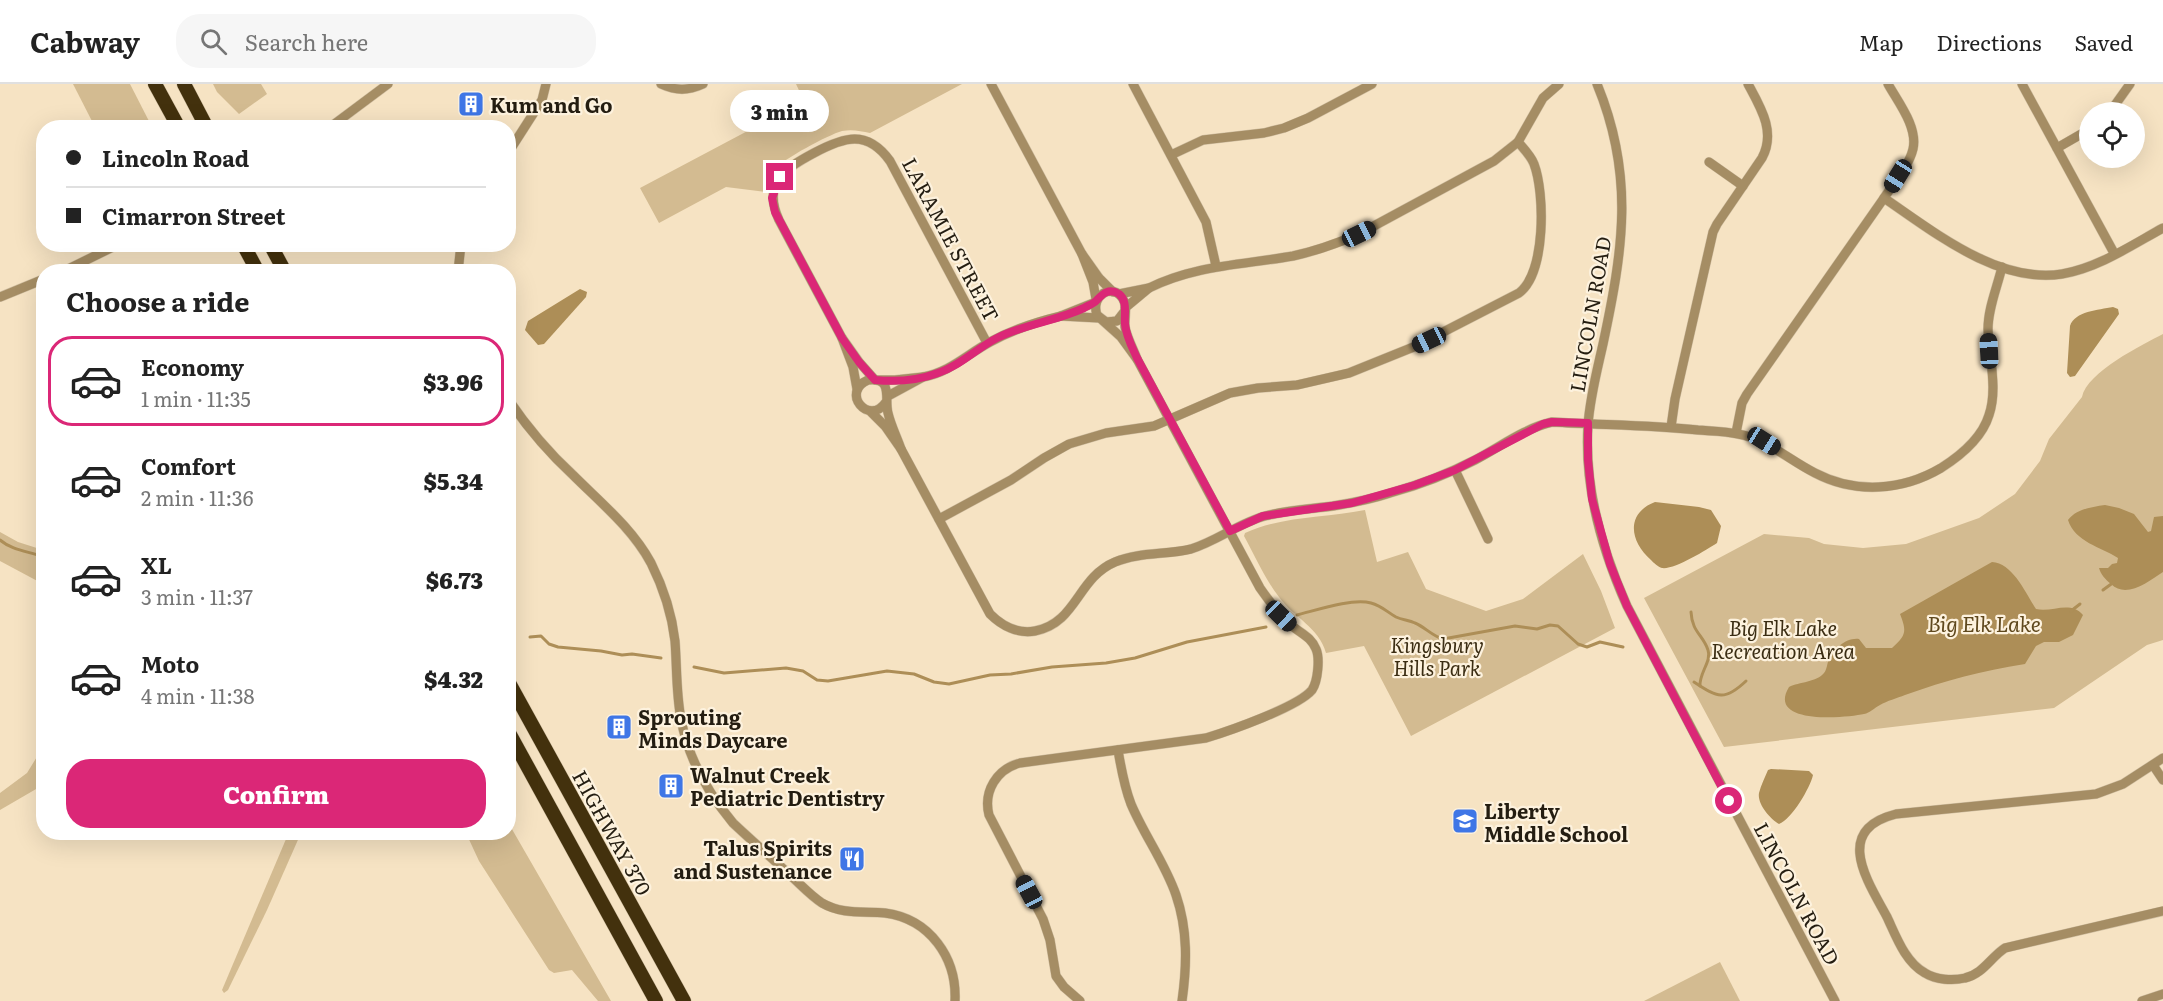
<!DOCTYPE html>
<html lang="en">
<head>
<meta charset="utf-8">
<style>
  :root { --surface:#fff; --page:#f6f6f6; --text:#222; --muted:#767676; --line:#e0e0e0; --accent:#db2777 }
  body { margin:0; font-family:Literata,serif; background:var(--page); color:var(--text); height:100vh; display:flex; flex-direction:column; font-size:22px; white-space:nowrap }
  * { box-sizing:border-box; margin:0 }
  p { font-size:20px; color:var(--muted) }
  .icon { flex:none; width:33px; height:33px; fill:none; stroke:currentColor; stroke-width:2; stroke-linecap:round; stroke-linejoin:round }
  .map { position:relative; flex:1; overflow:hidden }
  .details { position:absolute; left:36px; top:180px; width:480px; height:576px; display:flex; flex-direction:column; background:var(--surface); border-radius:24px; box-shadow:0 6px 24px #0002 }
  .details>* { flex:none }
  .banner { position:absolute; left:36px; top:36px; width:480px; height:132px; border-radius:24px; box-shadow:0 6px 24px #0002; display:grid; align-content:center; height:132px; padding:0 30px; background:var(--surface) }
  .tools { position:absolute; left:2079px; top:18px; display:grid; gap:12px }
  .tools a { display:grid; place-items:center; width:66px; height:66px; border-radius:50%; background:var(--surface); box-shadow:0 6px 24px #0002; font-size:30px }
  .end { position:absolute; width:27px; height:27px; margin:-14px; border:8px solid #db2777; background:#fff; box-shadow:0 0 0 3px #fff }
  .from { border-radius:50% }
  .bubble { position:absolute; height:42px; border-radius:21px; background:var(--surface); box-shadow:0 6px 24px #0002; font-size:20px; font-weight:800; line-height:42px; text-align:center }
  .car { position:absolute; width:18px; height:36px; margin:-18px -9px; border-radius:8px; box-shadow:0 0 4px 2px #0007; background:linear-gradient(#222 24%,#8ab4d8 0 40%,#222 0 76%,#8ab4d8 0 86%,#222 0) }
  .banner b { display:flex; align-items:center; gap:21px; height:57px; font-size:22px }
  .banner b+b { border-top:2px solid var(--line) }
  .banner i { width:15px; height:15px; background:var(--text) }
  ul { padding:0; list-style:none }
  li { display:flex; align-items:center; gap:18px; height:90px; margin:0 12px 9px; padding:0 18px; border:3px solid transparent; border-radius:24px }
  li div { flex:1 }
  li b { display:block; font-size:22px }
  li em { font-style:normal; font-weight:800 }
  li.active { border-color:var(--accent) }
  li>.icon { width:54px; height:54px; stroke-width:1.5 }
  h2 { padding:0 30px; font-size:27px; line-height:72px }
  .cta { display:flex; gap:12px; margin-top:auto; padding:12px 30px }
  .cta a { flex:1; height:69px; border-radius:24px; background:var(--accent); color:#fff; font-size:24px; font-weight:800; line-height:69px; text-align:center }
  header { display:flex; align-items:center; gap:36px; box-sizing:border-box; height:84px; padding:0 30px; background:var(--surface); border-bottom:2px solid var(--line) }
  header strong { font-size:28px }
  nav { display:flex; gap:33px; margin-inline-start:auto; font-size:21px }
  .search { width:420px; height:54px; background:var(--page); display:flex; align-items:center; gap:15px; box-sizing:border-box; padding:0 21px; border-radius:24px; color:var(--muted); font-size:22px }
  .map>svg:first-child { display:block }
  .green { fill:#d3bb91 }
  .water { fill:#ad8e57 }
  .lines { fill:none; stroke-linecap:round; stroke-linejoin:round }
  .stream { stroke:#ad8e57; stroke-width:3 }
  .minor-casing { stroke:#d0bfa3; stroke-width:10 }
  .highway-casing { stroke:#d0bfa3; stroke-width:15 }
  .minor { stroke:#a58d64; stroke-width:9 }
  .highway { stroke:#43310d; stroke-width:14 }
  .route { stroke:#db2777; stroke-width:8 }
  .labels { text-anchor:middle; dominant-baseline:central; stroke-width:4.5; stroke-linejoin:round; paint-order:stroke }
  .poi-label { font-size:20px; font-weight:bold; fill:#241d11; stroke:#fdf2de; text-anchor:start }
  .street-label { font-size:20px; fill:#241d11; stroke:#fdf2de }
  .park-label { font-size:20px; font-style:italic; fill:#3b2d13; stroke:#fdf2de }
  .water-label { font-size:21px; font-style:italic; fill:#5f481d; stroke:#fdf2de }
</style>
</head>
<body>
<header>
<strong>Cabway</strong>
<div class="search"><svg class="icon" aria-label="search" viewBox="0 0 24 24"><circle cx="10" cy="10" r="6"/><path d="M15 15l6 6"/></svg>Search here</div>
<nav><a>Map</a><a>Directions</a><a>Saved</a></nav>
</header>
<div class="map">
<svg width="2163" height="917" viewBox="0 0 2163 917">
  <rect width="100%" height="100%" fill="#f6e3c3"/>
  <g class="green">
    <path d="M73,0H130L152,43H95Z"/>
    <path d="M213,0H261L267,10L239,30L217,8Z"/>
    <path d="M796,0H962L870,49C861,47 852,45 842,47C828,51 783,75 774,86C769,93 768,100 766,108L726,103L659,139L640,104L804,17Z"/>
    <path d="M2163,250V556L2147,561L2054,624L1724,663L1644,514L1764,450L1809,454L1824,460L1863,464L1906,460L1979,434L2015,410L2040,377L2049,355L2082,313C2087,288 2142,261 2163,250Z"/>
    <path d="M1365,426L1377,478L1408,468L1426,505L1486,527L1523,515L1583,470L1601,507L1615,544L1411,652L1364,562L1326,569C1319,543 1294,534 1279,513C1265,495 1255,472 1244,452L1245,449C1282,432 1325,434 1365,426Z"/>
    <path d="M0,448L18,458L43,466V500L0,477Z"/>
    <path d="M43,663V701L0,726V709L27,689Z"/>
    <path d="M509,740L611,917H598L572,886L554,889L549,886L479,777L466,749L508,748Z"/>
    <path d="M289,748L301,749L267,826L228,906L224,909L222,906Z"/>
    <path d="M1720,878L1740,917H1644Z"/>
  </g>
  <g class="water">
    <path d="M580,205L587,208L586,213L544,260L538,261L525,246L528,237Z"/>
    <path d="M2113,223L2118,225L2119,230L2075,292L2070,293L2067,289L2070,242C2075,227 2098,226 2113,223Z"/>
    <path d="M1655,418L1699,423L1711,426L1721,442L1717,459C1706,466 1674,486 1662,484C1658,483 1654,479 1651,476C1629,457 1626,429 1655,418Z"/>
    <path d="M2105,421L2119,424L2134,430L2148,448L2151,447L2154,433L2163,432V488C2148,498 2126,515 2111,500C2105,495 2101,491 2099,484H2108L2112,480L2117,479L2118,474C2101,463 2075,458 2068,436C2076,425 2092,423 2105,421Z"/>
    <path d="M1992,478C2013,479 2026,510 2036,525C2052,529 2070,516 2083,531L2073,551L2059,558H2044L2036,562L2025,580C1981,587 1947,596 1905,611C1897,614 1887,617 1880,621C1874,624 1870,629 1864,630C1846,634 1766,641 1789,603C1799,598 1817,598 1824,589C1827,586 1827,579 1829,575C1833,565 1847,553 1859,555L1866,564H1892C1906,551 1907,548 1900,530Z"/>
    <path d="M1771,685L1809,687L1813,691C1810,704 1792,735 1779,740C1770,735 1757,720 1759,709C1761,701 1765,693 1768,686Z"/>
  </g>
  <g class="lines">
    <g class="stream">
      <path d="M0,456C13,467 28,467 44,473"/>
      <path d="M2103,506L2114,498"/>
      <path d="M2071,527L2080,520"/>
      <path d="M1691,528C1692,548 1703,551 1708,566C1712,577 1699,589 1700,602"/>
      <path d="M1297,531C1317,526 1352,514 1371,519C1382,522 1387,528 1396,533C1402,536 1409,536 1415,539C1425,543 1432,552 1443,555L1515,542L1537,545L1550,541L1558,542L1578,560L1587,563L1600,558L1623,563"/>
      <path d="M530,553L541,552L549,560L558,563L601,567L622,571L632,570L661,574"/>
      <path d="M694,583L724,589L786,584L803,587L817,596L828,597L887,587L914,590L934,598L949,600L990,591L1011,590L1052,583L1106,579L1135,574L1187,558L1266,543"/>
      <path d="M1694,598C1718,614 1725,617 1746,597"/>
    </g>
    <defs>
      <g id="minor">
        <path d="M661,0C676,7 688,7 703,0"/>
        <path d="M991,0L1082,170"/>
        <path d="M1133,0L1206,138L1216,182"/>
        <path d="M1597,0C1635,92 1623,166 1603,260C1597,287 1590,313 1588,341C1584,403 1602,466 1627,522L1835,917"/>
        <path d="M1888,0C1898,18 1918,43 1913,65C1909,82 1893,100 1884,114C1934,148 1998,200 2062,190C2098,184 2132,161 2163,144"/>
        <path d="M2022,0L2114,169"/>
        <path d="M2110,28L2130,0"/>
        <path d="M329,44L388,0"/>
        <path d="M2057,64L2090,45"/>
        <path d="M508,69L542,16L546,0"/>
        <path d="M1171,71L1203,56L1264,49L1284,44L1308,34L1372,0"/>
        <path d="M1709,78L1743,102"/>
        <path d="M62,188L119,160"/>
        <path d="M458,188L461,160"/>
        <path d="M1149,204C1196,181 1242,181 1293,172C1316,167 1338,159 1359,150L1494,77L1518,58L1543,14L1559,0"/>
        <path d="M1119,210L1149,204L1125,224"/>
        <path d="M0,213L44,195"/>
        <path d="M1096,215L1093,198L1082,170L1099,194L1113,208"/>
        <path d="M1096,218L1061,232L1099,234"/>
        <path d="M1102,236L1121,253L1137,275C1133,264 1127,254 1125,243C1124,234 1128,223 1123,215C1113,198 1090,211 1097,231L1106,238L1117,237L1124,228"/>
        <path d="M842,254L779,136C762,99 784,85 814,69C844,53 867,45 890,77L987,259"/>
        <path d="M923,293C950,288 966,271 990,258C1012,246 1036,238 1061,232"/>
        <path d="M878,296H895L923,293L888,312"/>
        <path d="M857,305L853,283L842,254L859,278L875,296"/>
        <path d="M508,315C527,343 548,368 573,391C601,419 632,444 651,479C663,503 672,531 675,557C677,583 676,609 681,635C688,674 708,709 733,739C752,757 772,774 791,792C801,801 811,812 822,819C843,831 863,827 885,829C930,835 957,874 955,917"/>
        <path d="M870,327L885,342L901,365C897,353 891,342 888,329C884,315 894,293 868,296C840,308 869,343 886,318"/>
        <path d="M1671,343L1675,315L1713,148L1717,140L1762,74C1776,48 1761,24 1748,0"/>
        <path d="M1736,349L1742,319L1747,310L1884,114"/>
        <path d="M901,365L990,530C1002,542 1018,550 1035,547C1077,539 1077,494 1115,478C1139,468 1166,471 1191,465C1217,457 1239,439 1265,432C1287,426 1310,425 1333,422C1352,419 1372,415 1390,409C1419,401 1448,390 1475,376C1500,363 1525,344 1552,338C1601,341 1649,341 1698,346C1711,347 1725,347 1738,350C1767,355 1789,376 1815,389C1855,410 1902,407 1941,384C1960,372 1982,354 1989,331C1998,305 1989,273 1988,245C1988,224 1997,204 2002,183"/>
        <path d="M1455,386L1488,455"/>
        <path d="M939,435L1011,396L1044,374L1069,360L1106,349L1154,342L1230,309L1258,304L1297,301L1349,289L1416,262L1519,209C1546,189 1545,109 1534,80C1531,72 1524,65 1518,58"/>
        <path d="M1118,666C1121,684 1124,702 1131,720C1144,751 1165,779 1176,811C1188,846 1187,881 1182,917"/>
        <path d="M2163,674L2123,700L2096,710L1896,730C1833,746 1867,796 1887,833C1896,852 1905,878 1925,889C1936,896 1953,897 1965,894C1983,890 1991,873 2005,864L2163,827"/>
        <path d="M2153,681L2163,696"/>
        <path d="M1080,917L1064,903L1056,892L1050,856L1043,835L989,731C983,707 997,685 1020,679L1206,654C1229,647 1298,623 1312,606C1318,597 1320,574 1316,565C1311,552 1299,549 1290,540C1278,529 1269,517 1260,504L1137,275"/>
        <path d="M2142,917L2163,910"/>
      </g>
      <g id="highway">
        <path d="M155,0L179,44"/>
        <path d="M184,0L207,44"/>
        <path d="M243,160L258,188"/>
        <path d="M270,160L285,188"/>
        <path d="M508,597L684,917"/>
        <path d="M508,647L656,917"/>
      </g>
    </defs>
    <use href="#minor" class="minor-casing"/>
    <use href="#highway" class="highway-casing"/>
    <use href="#minor" class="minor"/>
    <use href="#highway" class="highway"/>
  </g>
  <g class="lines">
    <path class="route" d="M780,93L772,114L775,128L842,254L859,278L875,296C895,298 919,296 938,289C960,282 977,264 997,254C1025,240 1056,237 1084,224C1087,222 1093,220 1096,217C1102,211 1108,203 1119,210C1128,217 1124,230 1125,240C1126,252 1132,263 1137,274L1230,447L1263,432L1352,419L1415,401L1455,386L1543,340L1552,338L1588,339V376L1592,415L1610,480L1627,522L1729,717"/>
  </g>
  <defs>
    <symbol id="building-square" viewBox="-11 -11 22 22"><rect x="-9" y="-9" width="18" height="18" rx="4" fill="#3f76e6" stroke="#fdf2de"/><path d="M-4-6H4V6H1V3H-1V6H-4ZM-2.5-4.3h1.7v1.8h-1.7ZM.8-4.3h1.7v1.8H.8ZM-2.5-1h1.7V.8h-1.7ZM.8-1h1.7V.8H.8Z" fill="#fff"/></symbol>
    <symbol id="school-square" viewBox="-11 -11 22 22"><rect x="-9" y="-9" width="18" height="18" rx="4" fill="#3f76e6" stroke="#fdf2de"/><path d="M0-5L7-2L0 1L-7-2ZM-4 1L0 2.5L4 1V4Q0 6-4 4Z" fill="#fff"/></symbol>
    <symbol id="restaurant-square" viewBox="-11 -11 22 22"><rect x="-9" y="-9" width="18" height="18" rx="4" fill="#3f76e6" stroke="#fdf2de"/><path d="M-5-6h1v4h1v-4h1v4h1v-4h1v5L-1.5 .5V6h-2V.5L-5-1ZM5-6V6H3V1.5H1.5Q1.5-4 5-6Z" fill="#fff"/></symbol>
  </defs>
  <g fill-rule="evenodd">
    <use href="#building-square" x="456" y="5" width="30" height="30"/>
    <use href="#building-square" x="604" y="628" width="30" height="30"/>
    <use href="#building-square" x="656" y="687" width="30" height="30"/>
    <use href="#school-square" x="1450" y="722" width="30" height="30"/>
    <use href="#restaurant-square" x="837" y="760" width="30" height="30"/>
  </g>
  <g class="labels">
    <g class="poi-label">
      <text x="490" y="20">Kum and Go</text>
      <text x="638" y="632">Sprouting<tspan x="638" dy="23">Minds Daycare</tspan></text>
      <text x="690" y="690">Walnut Creek<tspan x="690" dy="23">Pediatric Dentistry</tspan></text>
      <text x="1484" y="726">Liberty<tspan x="1484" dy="23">Middle School</tspan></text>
      <text x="832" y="763" text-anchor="end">Talus Spirits<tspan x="832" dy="23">and Sustenance</tspan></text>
    </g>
    <g class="street-label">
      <text transform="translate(952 155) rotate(62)">LARAMIE STREET</text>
      <text transform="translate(1589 230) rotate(-80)">LINCOLN ROAD</text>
      <text transform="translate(613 748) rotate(61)">HIGHWAY 370</text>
      <text transform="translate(1798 809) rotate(62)">LINCOLN ROAD</text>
    </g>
    <g class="park-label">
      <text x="1783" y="543">Big Elk Lake<tspan x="1783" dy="23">Recreation Area</tspan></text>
      <text x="1437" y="560">Kingsbury<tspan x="1437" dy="23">Hills Park</tspan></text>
    </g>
    <g class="water-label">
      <text x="1984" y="538">Big Elk Lake</text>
    </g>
  </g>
</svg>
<div class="tools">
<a><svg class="icon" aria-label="locate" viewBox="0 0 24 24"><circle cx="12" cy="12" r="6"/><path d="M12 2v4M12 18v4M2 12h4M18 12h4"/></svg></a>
</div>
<i class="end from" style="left:1729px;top:717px"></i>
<i class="end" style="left:780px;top:93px"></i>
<div class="bubble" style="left:730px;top:6px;width:99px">3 min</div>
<i class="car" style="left:1898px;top:92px;rotate:212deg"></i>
<i class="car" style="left:1359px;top:150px;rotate:64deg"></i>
<i class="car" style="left:1429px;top:256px;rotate:245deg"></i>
<i class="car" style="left:1989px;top:267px;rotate:357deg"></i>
<i class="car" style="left:1764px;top:357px;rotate:122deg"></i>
<i class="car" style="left:1281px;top:532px;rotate:134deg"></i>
<i class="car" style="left:1029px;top:808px;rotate:332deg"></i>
<div class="banner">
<b><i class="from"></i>Lincoln Road</b>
<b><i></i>Cimarron Street</b>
</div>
<section class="details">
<h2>Choose a ride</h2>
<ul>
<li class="active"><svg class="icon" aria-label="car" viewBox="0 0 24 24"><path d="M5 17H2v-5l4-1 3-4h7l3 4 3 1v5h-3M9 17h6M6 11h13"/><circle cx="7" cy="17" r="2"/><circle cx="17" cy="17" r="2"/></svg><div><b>Economy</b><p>1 min · 11:35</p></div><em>$3.96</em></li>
<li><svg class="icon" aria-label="car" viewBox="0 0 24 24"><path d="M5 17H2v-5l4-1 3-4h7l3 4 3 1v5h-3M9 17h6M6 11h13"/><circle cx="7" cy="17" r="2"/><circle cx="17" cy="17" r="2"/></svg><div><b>Comfort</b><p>2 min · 11:36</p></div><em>$5.34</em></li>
<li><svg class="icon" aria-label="car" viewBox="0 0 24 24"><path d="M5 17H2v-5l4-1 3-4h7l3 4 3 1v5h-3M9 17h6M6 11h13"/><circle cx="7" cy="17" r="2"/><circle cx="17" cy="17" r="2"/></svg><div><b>XL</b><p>3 min · 11:37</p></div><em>$6.73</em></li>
<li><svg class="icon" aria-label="car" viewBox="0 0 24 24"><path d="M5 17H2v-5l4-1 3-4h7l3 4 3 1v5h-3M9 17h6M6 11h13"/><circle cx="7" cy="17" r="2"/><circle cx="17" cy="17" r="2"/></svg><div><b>Moto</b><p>4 min · 11:38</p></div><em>$4.32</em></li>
</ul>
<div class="cta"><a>Confirm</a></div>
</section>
</div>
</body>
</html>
